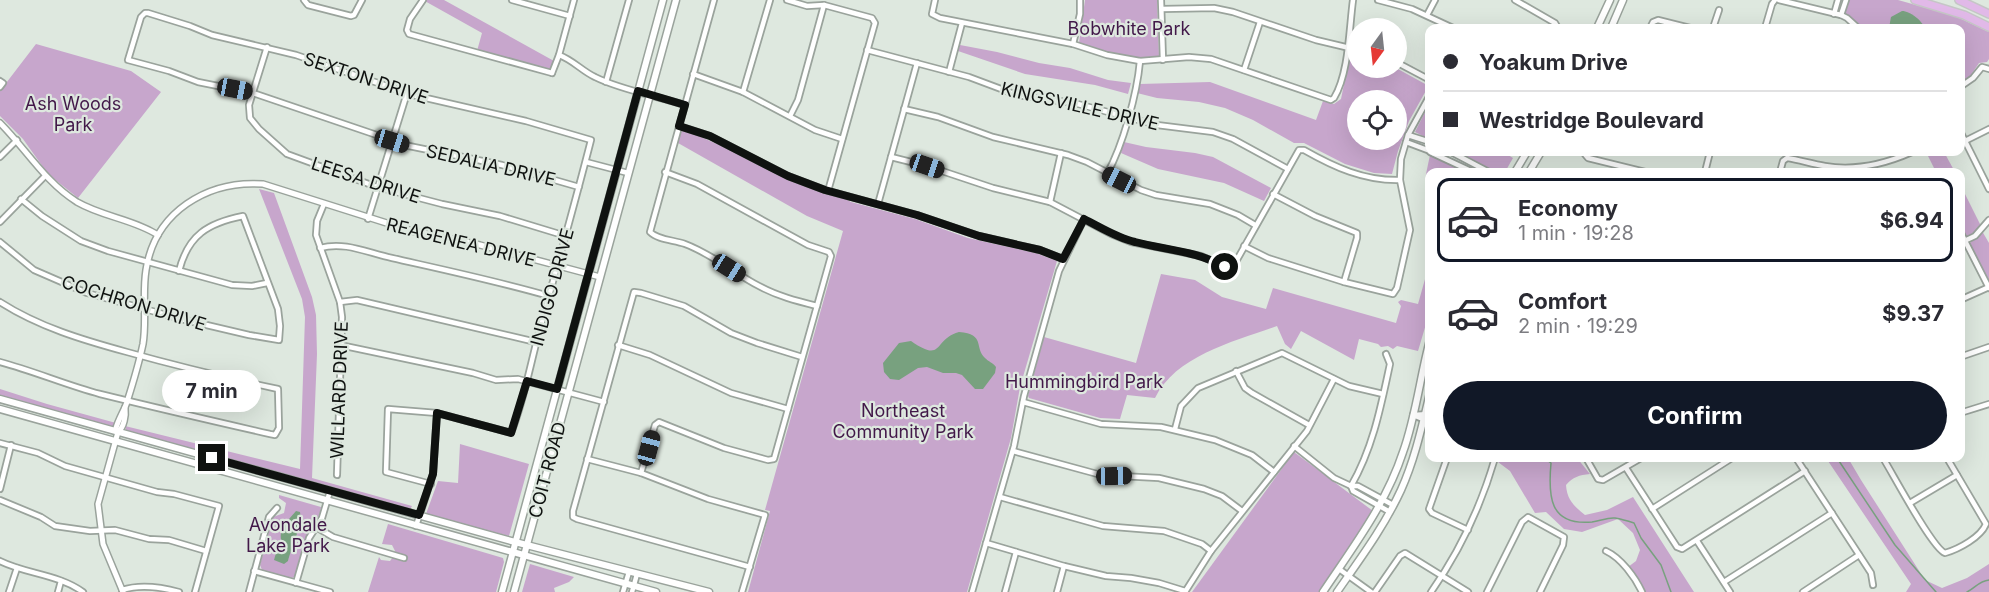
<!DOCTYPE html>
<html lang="en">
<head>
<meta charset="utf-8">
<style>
  :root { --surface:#fff; --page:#f7f7f7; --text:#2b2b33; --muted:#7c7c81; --line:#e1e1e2; --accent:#111827 }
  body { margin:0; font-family:Inter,sans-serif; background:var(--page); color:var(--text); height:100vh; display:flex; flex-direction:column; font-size:22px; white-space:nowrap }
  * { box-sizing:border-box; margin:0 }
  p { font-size:20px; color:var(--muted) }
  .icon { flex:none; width:33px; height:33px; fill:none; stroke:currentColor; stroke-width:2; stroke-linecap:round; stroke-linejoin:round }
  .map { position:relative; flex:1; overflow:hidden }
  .details { position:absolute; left:1425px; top:168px; width:540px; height:294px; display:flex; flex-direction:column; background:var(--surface); border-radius:12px; box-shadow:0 6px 24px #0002 }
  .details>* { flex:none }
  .top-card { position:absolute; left:1425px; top:24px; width:540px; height:132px; border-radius:12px; box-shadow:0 6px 24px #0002; display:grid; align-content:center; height:132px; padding:0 18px; background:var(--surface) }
  .needle { width:39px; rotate:195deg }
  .tools { position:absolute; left:1347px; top:18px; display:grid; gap:12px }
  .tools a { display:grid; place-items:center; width:60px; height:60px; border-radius:50%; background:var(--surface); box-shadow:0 6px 24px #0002; font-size:30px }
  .end { position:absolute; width:27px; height:27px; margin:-14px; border:8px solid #0f1210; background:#fff; box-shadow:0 0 0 3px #fff }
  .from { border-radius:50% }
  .bubble { position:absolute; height:42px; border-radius:21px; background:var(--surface); box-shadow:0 6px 24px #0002; font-size:20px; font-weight:700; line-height:42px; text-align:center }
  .car { position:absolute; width:18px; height:36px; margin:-18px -9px; border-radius:8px; box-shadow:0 0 4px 2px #0007; background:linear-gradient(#222 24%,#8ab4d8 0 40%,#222 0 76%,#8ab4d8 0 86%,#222 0) }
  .top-card b { display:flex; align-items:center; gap:21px; height:57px; font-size:22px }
  .top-card b+b { border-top:2px solid var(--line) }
  .top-card i { width:15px; height:15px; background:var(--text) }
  ul { padding:10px 0 0; list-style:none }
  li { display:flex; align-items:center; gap:18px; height:84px; margin:0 12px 9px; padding:0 6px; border:3px solid transparent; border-radius:12px }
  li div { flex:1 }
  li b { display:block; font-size:22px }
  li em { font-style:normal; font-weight:700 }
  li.selected { border-color:var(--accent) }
  li>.icon { width:54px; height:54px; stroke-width:1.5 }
  .button { display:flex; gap:12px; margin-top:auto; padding:12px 18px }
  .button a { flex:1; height:69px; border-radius:36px; background:var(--accent); color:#fff; font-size:24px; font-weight:700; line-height:69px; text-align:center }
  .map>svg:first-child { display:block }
  .green { fill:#c7a6cc; fill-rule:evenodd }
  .water { fill:#78a17f }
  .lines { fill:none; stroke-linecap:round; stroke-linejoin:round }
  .stream { stroke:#78a17f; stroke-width:1.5 }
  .minor-casing { stroke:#9aa39c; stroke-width:8 }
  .tertiary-casing { stroke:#9aa39c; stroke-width:8 }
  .secondary-casing { stroke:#9aa39c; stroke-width:9 }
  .primary-casing { stroke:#c5c6c6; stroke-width:10 }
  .minor { stroke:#fff; stroke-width:4.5 }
  .tertiary { stroke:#fff; stroke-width:5 }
  .secondary { stroke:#fff; stroke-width:6 }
  .primary { stroke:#e1b9e8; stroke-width:7 }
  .route { stroke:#0f1210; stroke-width:8 }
  .labels { text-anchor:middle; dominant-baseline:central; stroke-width:4.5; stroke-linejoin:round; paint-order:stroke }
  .park-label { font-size:18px; fill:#421849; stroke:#dee8df }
  .street-label { font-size:18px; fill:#0f1210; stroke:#dee8df }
</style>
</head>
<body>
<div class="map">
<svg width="1989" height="592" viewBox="0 0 1989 592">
  <rect width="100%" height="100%" fill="#dee8df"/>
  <g class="green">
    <path d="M423,0H444L554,61L550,71L477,51L482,33Z"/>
    <path d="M1085,0H1157L1159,56C1140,65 1099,50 1079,43Z"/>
    <path d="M1848,0H1898L1955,16L1989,32V59L1987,62L1979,63L1969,78L1961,84L1960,28H1862L1857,22L1844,14Z"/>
    <path d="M36,44L131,71L161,92L78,198L48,174L23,139L0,116V91Z"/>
    <path d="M960,45L997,52L1039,63L1070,68L1108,80L1131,83L1128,94L1095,85L1025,74L958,51Z"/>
    <path d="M1352,53L1357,54L1358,68H1396L1427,85L1428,87L1409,121L1398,151L1392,174L1374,173L1345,164L1304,143H1294L1253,120L1225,108L1199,102L1157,98L1137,93L1140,84L1210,82L1316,120L1323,101L1334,104L1341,99L1350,54ZM1358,100H1396V140H1358Z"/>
    <path d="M1427,108L1429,109V139L1415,132Z"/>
    <path d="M685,130L740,154L789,180L841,196L851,202L915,219L968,238L1036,253L1057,261L1020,387L1011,438L967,592H748L770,511L765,510L843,231L807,216L678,143L681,131Z"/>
    <path d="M1124,142L1146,147L1195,153L1213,157L1271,188L1264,201L1224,183L1158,169L1121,153Z"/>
    <path d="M1459,152H1503L1513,158L1505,172H1496Z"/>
    <path d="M1926,152H1944L1955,172H1936Z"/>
    <path d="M1430,155L1466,172H1430V195L1426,174Z"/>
    <path d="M1960,184L1981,226L1969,237L1965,236L1961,227Z"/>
    <path d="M259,189L274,193L312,297L316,315L317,354L312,478L412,506L409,511L128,432L126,430L125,426L300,469L305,317L302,299Z"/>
    <path d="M1982,231L1989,243V284L1969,244Z"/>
    <path d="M1429,265V314L1418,351L1397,346L1393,349L1388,346L1381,347L1378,344L1359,339L1354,360L1301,331L1291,349L1285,344L1277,326C1236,341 1176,355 1155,398L1127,395L1120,419L1100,418L1029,398L1028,396L1044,337L1136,363L1161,274L1195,280L1222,297L1266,309L1273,288L1396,323L1401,306L1398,302L1401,300L1418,304Z"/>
    <path d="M0,389L47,404L116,423L112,427L0,396Z"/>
    <path d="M460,444L529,464L509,536L426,514L438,481L458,483Z"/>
    <path d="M1294,452L1373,511L1319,592H1192Z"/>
    <path d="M1501,458H1559L1560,460L1577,458L1590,474C1579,475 1573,477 1566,485C1567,500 1574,506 1585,515L1607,510L1633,497L1694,592H1644L1641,583L1628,567L1636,561L1640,550L1633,533L1618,519L1582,532L1564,529L1546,512L1535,513L1510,471L1498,462Z"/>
    <path d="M1826,458H1848L1861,480L1925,580L1942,588L1967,578L1989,564V592H1906L1911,584Z"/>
    <path d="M279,495L321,507C320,518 313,524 308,533C302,547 299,562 296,576L292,578L262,570L260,565L273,517L284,513L286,503L279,498Z"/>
    <path d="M388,524L503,558L504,562L496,592H368L379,557L381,560L390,561L396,553L392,545L382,544Z"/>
    <path d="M530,564L574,577L569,582L554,588L555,592H522Z"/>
  </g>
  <g class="water">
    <path d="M1902,11C1910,11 1923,21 1924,28H1889L1891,17Z"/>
    <path d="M959,332C986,334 974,348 985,358C989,362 992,362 996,367L995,373L983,389H975L962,375L956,373H943L927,367L918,368L899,380L890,379L884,372L883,363L899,343L911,341C944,364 933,339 959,332Z"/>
    <path d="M296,511L300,512C303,524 291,548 288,561L284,564L274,560L276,553L282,550L284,547C275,531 287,522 296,511Z"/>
  </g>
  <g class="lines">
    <g class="stream">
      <path d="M1428,298L1430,301"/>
      <path d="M1544,458L1551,463C1548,496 1549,526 1592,522C1600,521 1608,517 1615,518C1621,519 1628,521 1634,523L1641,538L1661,565L1671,592"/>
      <path d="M1837,458L1895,545L1936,592"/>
      <path d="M1967,592C1975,588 1979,581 1989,580"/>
    </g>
    <defs>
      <g id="minor">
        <path d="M304,0L308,5L351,16L354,15L362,0"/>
        <path d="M423,0L410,19L407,30L409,34L552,73"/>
        <path d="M512,0L570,16"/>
        <path d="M714,0L650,232C658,240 674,240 685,244C712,254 734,273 759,286C777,296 797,301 817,306"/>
        <path d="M787,0L807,6L824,5L872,18L875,23L828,191"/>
        <path d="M935,0L932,14L940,18L1073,44L1107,55L1140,61L1189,57L1211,59L1331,100L1334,98C1349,73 1349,30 1353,0"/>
        <path d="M1161,0L1163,60"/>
        <path d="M1378,0L1412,9L1453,28"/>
        <path d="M1515,0L1555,23L1558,28"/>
        <path d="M1779,0L1841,15L1847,18L1858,28"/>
        <path d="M1162,9L1214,8L1233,12L1316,40L1358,50"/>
        <path d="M1834,14L1838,0"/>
        <path d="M1427,15L1435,0"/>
        <path d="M1841,15L1846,0"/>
        <path d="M1650,28L1653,22L1658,20L1690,28"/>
        <path d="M1713,28L1719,10"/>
        <path d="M1765,28L1772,4L1775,0"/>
        <path d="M1073,44L1080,14V0"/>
        <path d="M267,47L249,105L250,118L259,129L287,154L377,187L442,204L500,216L566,236"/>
        <path d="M867,50L969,77L1017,95L1074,103L1157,125L1213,132L1233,139L1288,169"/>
        <path d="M559,55C573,60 582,71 595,77C621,90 657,96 685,105"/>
        <path d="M1396,62L1430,80"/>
        <path d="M1244,70L1260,22"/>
        <path d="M949,72L962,23"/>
        <path d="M552,73L559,55L574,0"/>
        <path d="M693,74L743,92L815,130L842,139"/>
        <path d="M0,81L3,83L0,87"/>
        <path d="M606,82L629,0"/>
        <path d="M1960,87L1973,78L1982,67L1989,69"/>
        <path d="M743,92L770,0"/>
        <path d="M904,109L938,117L993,137L1068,155L1087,162L1141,190L1156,195L1210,204L1238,215L1255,225"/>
        <path d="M790,116L798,100L824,5"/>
        <path d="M679,126L710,136L788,176L825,190L917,215L979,236L1040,250L1063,259"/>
        <path d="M1960,131L1989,189"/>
        <path d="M1408,135L1430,142"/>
        <path d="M1965,141L1989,129"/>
        <path d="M1406,142L1430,151"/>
        <path d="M1430,152L1473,172"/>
        <path d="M1451,152L1489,172"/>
        <path d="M1583,152L1588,158L1645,172"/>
        <path d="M0,157L17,140"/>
        <path d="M891,157L927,166L993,188L1050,202L1111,234L1131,242L1201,256L1228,268L1234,265L1299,150H1304C1334,167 1364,181 1400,180"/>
        <path d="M586,162L628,173"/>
        <path d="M1705,172L1710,152"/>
        <path d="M1780,172L1783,161L1787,158C1800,160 1812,164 1825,166C1855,171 1885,164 1912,152"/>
        <path d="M1107,174C1123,145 1137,94 1140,61"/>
        <path d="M1273,194L1315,216L1357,233V238L1344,282"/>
        <path d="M21,199L42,216L81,241L108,251L232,285L252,286L267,283"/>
        <path d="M1050,202L1061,153"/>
        <path d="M324,204L317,221L316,235L340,302L342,317L337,475"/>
        <path d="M878,204L917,63"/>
        <path d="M368,219L407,93"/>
        <path d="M0,222L45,176"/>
        <path d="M1960,231L1989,288"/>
        <path d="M0,242L34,270L87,293L181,319L249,335L279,340L280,326L278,309L243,216C208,223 188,235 179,271"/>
        <path d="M1960,243L1975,236L1989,220"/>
        <path d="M1244,246L1268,258L1344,282L1393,294L1397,288L1410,230L1400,180L1401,159L1408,135L1430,95"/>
        <path d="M320,248C345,241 368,253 392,258C445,270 497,281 549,296"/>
        <path d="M1960,300L1989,287"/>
        <path d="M0,302C39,327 83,340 127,352C177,366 227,378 278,389L279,428L275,435L270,434C213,421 157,408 100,394C66,385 34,371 0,362"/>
        <path d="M340,302L357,300L536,342"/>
        <path d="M340,345L473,373L496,380L518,379L604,402"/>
        <path d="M618,345L650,355L731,393L788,409"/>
        <path d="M1960,357L1989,347"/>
        <path d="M1236,371L1245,388L1252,393L1309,425"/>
        <path d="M1023,402L1101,424L1161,427L1215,440L1252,455L1274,472"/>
        <path d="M1960,413L1989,404"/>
        <path d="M1413,415L1430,422"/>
        <path d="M1413,415L1430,414"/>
        <path d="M1175,429L1181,406L1198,388L1282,353L1349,386L1383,394"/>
        <path d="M0,443L38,453L65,466L157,492L174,494L219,506L195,592"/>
        <path d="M1294,446L1334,478L1351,486H1358L1393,505"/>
        <path d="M1013,451L1101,475L1159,478L1204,489L1222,496L1242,511"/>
        <path d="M1447,458L1429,509L1432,513L1468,530"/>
        <path d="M1586,458L1598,479L1603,480L1641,458"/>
        <path d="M1796,458L1871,573L1873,585"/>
        <path d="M1883,458C1893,474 1932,548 1945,553C1959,549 1981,537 1986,524L1947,458"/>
        <path d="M587,459L641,473L708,499L765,515L742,592"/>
        <path d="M1626,468L1677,547L1682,549L1805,471"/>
        <path d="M641,473L655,425L659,422L724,448L768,460L774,459L831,256L829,252L808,245L697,184L665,172"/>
        <path d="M431,484L386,472L388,409L437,413L511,433C523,403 529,371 537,340C555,273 574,207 591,140L526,121L413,95L296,55L212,35L190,26L148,13H145L141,17L128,60L169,71L198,82L253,93L409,146L502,165L579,187"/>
        <path d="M1351,486C1373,448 1381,406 1390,364L1386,354"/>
        <path d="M1351,486L1353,491L1390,512"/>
        <path d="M0,489L11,445"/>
        <path d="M1000,497L1103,526L1164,531L1202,544L1211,551"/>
        <path d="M0,500L41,517L55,526L90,531L115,530L149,539L169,540L206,551"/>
        <path d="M1910,503L1957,475"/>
        <path d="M1652,509L1732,458"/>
        <path d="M416,526L433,474L437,413"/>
        <path d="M316,527L333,537L404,558"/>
        <path d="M1697,541L1730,592"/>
        <path d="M986,543L1064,566L1106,576L1131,578L1159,583L1185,591"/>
        <path d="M1606,551C1621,558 1635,577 1642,592"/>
        <path d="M0,561C26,574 58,574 83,592"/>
        <path d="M750,567L577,519L573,517V511L634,292L641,293L684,306L731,333L757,343L802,357"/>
        <path d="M1339,569L1371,592"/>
        <path d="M254,571L330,592"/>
        <path d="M1724,582L1832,513"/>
        <path d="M296,583L309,538L322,518L330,491"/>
        <path d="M122,590C140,584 161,587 179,592"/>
        <path d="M9,592L17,568"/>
        <path d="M58,592L61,581"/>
        <path d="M249,592L269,517L277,508"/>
        <path d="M623,592L629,572"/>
        <path d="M632,592L637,574"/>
        <path d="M972,592L1014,446L1024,396L1059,271L1084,219"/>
        <path d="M1005,592L1016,552"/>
        <path d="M1057,592L1064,566"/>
        <path d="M1185,592L1211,551L1307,431L1334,379"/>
        <path d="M1375,592L1400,556L1405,553L1468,592"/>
        <path d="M1431,592C1460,551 1481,506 1495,458"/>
        <path d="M1487,592L1522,522L1528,517L1564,537L1563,545L1540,592"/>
        <path d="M1803,592L1859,555"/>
      </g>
      <g id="tertiary">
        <path d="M0,123C26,149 45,182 77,202C103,217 133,219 158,235"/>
        <path d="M118,432C124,427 126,416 125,408"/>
        <path d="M123,592L103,544L98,504L118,432L116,428C119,418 124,411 127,402C133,383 139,363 143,344C147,320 142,295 146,270C155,212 207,180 263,184L412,231L480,245L600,277"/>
      </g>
      <g id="secondary">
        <path d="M1597,28L1610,0"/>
        <path d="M1611,28L1623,0"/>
        <path d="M1515,172L1527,152"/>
        <path d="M1529,172L1541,152"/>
        <path d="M0,399L515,542L709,592"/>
        <path d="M0,409L656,592"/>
        <path d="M502,592L663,0"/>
        <path d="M514,592L676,0"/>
        <path d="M1323,592C1353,547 1386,504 1403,452C1416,416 1420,377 1430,340"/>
        <path d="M1337,592C1360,559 1384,527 1401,490C1415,459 1422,426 1430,393"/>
      </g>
      <g id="primary">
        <path d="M1915,0L1964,15L1989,27"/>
        <path d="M1959,0L1989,14"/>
      </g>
    </defs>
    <use href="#minor" class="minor-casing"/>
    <use href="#tertiary" class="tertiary-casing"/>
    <use href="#secondary" class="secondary-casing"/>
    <use href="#primary" class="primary-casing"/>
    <use href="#minor" class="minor"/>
    <use href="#tertiary" class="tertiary"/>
    <use href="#secondary" class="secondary"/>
    <use href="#primary" class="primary"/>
  </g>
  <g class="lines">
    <path class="route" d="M212,458L419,515L433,474L437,413L511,433L527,381L557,389L638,91L685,105L679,126L710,136L788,176L825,190L917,215L979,236L1040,250L1063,259L1084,219C1100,227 1117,238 1135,242C1166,250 1197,251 1225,267"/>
  </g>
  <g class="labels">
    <g class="park-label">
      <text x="1129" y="28">Bobwhite Park</text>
      <text x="73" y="103">Ash Woods<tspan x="73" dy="21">Park</tspan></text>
      <text x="1084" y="381">Hummingbird Park</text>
      <text x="903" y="410">Northeast<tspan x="903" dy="21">Community Park</tspan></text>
      <text x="288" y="524">Avondale<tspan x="288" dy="21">Lake Park</tspan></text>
    </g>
    <g class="street-label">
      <text transform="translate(366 78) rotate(18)">SEXTON DRIVE</text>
      <text transform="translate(1080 106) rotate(13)">KINGSVILLE DRIVE</text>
      <text transform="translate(491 165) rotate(13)">SEDALIA DRIVE</text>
      <text transform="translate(366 180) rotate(18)">LEESA DRIVE</text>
      <text transform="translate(461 242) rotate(14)">REAGENEA DRIVE</text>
      <text transform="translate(552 287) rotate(-75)">INDIGO DRIVE</text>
      <text transform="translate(134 303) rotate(17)">COCHRON DRIVE</text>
      <text transform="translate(339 390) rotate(-88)">WILLARD DRIVE</text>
      <text transform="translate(547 470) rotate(-75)">COIT ROAD</text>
    </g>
  </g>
</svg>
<div class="tools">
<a><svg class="needle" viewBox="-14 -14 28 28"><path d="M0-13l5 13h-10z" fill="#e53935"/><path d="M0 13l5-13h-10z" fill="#7c7c81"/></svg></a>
<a><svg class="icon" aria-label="locate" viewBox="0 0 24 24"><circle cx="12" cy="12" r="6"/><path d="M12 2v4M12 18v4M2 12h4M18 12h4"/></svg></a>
</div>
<i class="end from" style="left:1225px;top:267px"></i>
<i class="end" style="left:212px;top:458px"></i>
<div class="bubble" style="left:162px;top:370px;width:99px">7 min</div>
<i class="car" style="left:235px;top:89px;rotate:101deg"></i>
<i class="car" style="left:392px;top:141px;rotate:107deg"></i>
<i class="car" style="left:927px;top:166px;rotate:109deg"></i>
<i class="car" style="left:1119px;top:180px;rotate:297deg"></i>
<i class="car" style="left:729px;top:268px;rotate:122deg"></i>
<i class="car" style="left:649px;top:448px;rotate:15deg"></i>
<i class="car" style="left:1114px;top:476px;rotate:89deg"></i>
<div class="top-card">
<b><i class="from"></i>Yoakum Drive</b>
<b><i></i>Westridge Boulevard</b>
</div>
<section class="details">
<ul>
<li class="selected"><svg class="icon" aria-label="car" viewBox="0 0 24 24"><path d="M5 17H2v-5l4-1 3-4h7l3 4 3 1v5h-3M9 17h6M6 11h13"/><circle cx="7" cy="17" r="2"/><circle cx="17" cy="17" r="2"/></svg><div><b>Economy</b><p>1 min · 19:28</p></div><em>$6.94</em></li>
<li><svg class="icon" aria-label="car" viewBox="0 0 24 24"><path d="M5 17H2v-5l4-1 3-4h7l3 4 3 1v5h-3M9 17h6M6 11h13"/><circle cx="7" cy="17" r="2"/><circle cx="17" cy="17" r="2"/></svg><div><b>Comfort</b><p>2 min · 19:29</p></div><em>$9.37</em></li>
</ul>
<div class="button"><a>Confirm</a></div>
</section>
</div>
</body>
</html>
